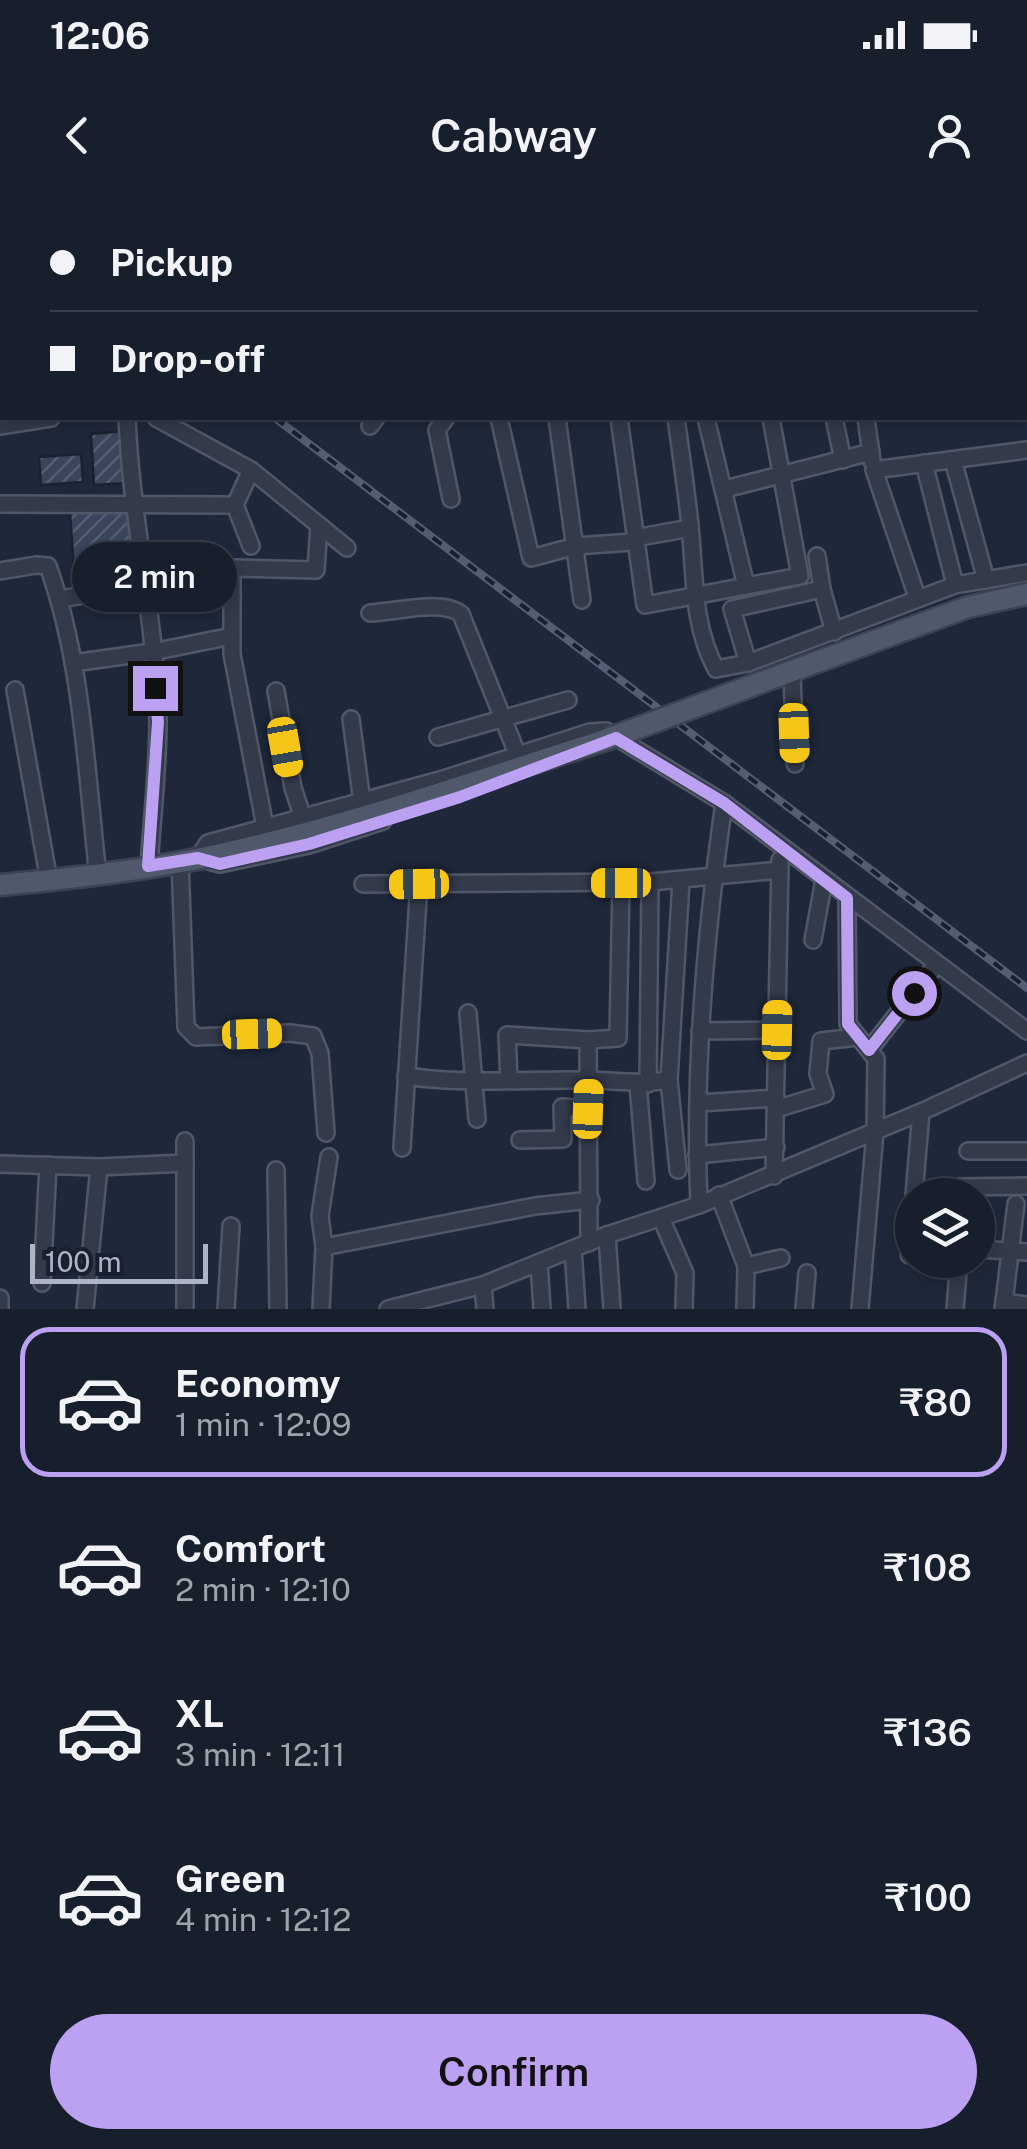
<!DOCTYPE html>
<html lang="en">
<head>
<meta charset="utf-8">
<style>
  :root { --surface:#171e2c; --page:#242b38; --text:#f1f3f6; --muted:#9ea2a9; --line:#363c48; --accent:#bca0f2 }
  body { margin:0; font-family:"Public Sans",sans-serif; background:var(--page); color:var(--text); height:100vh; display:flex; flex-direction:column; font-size:38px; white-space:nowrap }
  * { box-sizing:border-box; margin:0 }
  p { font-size:32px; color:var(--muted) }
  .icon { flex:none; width:55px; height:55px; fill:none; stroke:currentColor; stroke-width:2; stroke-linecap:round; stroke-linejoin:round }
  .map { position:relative; height:1109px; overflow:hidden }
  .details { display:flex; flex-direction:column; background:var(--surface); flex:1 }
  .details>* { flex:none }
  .guide { position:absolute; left:0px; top:0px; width:1028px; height:220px; box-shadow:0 5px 15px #0003,0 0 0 2px var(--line); display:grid; align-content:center; height:220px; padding:0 50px; background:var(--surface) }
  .buttons { position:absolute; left:895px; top:978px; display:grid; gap:20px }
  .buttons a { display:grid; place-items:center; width:100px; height:100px; border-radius:50%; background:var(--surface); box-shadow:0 5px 15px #0003,0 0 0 2px var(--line); font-size:50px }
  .scale { position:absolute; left:30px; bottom:25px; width:178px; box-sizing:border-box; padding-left:10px; border:5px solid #adb4c7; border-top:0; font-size:28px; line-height:35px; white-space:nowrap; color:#adb4c7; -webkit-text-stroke:8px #181f2f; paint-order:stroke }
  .end { position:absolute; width:45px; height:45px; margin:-22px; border:12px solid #bca0f2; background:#111; box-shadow:0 0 0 5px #111 }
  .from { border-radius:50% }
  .bubble { position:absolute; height:70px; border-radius:35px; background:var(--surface); box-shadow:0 5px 15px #0003,0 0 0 2px var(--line); font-size:32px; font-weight:600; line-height:70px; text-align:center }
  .car { position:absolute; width:30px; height:60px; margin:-30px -15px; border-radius:12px; box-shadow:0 0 8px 2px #0007; background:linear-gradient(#f5c518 24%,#345 0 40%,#f5c518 0 76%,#345 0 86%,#f5c518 0) }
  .guide b { display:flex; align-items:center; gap:35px; height:95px; font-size:38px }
  .guide b+b { border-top:2px solid var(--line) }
  .guide i { width:25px; height:25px; background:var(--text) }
  ul { padding:18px 0 0; list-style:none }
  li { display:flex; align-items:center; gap:30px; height:150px; margin:0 20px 15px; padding:0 30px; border:5px solid transparent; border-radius:30px }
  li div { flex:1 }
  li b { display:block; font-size:38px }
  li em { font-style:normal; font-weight:600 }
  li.active { border-color:var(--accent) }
  li>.icon { width:90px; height:90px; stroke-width:1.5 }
  .primary-button { display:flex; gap:20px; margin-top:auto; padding:20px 50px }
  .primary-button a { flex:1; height:115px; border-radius:60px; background:var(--accent); color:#111; font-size:40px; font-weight:600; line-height:115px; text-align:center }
  .status { display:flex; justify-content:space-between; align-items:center; height:70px; padding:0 50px; background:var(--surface); direction:ltr }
  .status svg { height:28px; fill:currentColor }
  header { display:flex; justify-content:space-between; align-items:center; height:130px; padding:0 50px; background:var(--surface); font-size:45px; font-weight:600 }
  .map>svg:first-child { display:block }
  .building { fill:url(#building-hatch); stroke:#1a2131; stroke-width:2.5 }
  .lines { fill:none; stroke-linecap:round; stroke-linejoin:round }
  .minor-casing { stroke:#505768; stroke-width:20 }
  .major-casing { stroke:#3c4354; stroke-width:25 }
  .minor { stroke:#333a4a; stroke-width:15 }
  .major { stroke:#50596b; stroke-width:20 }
  .rail-casing { stroke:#545d72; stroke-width:8 }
  .rail { stroke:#181f2f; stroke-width:4; stroke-dasharray:11; stroke-linecap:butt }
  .major-bridge-casing { stroke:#3c4354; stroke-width:25; stroke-linecap:butt }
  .major-bridge { stroke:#50596b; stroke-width:20 }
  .route { stroke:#bca0f2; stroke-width:12 }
</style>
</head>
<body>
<div class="status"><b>12:06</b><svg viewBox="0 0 49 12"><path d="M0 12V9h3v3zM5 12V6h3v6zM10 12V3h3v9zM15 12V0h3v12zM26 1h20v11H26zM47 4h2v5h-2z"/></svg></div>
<header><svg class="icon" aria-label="back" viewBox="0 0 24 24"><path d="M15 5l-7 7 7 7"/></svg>Cabway<svg class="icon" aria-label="person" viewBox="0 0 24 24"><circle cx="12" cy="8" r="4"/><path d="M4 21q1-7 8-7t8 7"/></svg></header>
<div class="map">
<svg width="1027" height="1109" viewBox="0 0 1027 1109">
  <defs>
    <pattern id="building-hatch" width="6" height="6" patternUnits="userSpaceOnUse" patternTransform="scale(2.5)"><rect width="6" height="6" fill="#3a455b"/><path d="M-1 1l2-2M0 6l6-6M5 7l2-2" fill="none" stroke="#545d71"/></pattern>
  </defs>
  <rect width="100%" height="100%" fill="#1f283a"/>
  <g class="building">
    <path d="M124,231L127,283L94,285L91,234Z"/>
    <path d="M81,254L83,282L41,285L39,257Z"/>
    <path d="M129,309L133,366L74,370L70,313Z"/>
  </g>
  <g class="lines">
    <defs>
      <g id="minor">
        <path d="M142,0L148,2"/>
        <path d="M255,0L262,2"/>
        <path d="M512,0V2"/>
        <path d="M533,0L539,2"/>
        <path d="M612,0L614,2"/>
        <path d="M760,0L761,2"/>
        <path d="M815,0L816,2"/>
        <path d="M850,0L851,2"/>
        <path d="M877,0L878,2"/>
        <path d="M928,0L929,2"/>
        <path d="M989,0V2"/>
        <path d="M121,2L122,0"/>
        <path d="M357,2L358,0"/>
        <path d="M593,2L596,0"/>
        <path d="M706,2L712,0"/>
        <path d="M1025,59H1027"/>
        <path d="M0,148H2"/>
        <path d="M127,218C131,319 156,419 158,522C158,569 152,619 149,667"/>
        <path d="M156,218L251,270L347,348"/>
        <path d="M446,218L437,230L451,299"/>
        <path d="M499,218L531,358L576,346L632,342L635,338L690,328"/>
        <path d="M557,218L582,400"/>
        <path d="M619,218L645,405L800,376L771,218"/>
        <path d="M676,218C681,253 686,289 690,325C695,374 692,425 716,469L748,463L955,385L1027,373"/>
        <path d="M706,218L746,386"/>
        <path d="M834,218L843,260"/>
        <path d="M866,218L872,261"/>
        <path d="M0,226L51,218"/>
        <path d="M370,226L376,218"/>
        <path d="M953,260L986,380"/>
        <path d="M924,263L955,385"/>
        <path d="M251,270L235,305L251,346"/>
        <path d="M725,289L871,252"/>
        <path d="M0,304L235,305"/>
        <path d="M817,356L822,389L834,432"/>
        <path d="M0,371L36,365L48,366C83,463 86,573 98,675"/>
        <path d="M917,397L874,270L1027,250"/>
        <path d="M60,399L147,385"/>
        <path d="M370,413C396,412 442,399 461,414L518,556"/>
        <path d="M73,463L152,452L232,436"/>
        <path d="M748,463L732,409L822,389"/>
        <path d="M792,471L795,564"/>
        <path d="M15,490L49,681"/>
        <path d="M276,491L293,588L303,618"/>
        <path d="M351,519L362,602"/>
        <path d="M438,537L568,500"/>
        <path d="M383,621L309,645L220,664L198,658L208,643L440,580L590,532L606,531L724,603L1027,831"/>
        <path d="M265,627L232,454V368L316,370L319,325"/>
        <path d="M180,661L186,827L196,837L290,833L313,836L320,853L326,933"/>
        <path d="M363,684L650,682L780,670"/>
        <path d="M847,698L848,824L876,859L875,932L860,1109"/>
        <path d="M813,740L824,680"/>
        <path d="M468,813L477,919"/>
        <path d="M700,831L777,830"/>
        <path d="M588,840L618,838L621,683"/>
        <path d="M869,850L936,765"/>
        <path d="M406,876C465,885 525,879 584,880C613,880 640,885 669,880"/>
        <path d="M509,880L507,835L588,840L589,1043"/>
        <path d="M638,884L646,981"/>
        <path d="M648,884L650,682"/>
        <path d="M700,903L776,898"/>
        <path d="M776,909L825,894L818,874L821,841L858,837"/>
        <path d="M520,940L563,939L562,907L588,909"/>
        <path d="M402,948L419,683"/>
        <path d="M968,951H1027"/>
        <path d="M697,955L776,947"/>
        <path d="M0,964L99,967L85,1109"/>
        <path d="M99,967L185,963"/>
        <path d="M276,970L278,1109"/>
        <path d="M678,970L669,880L681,681"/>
        <path d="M774,976L780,660"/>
        <path d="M958,987L1027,986"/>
        <path d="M719,995L746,1066L745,1109"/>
        <path d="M914,995L921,912"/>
        <path d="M699,1005C693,871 705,736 724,603"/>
        <path d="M661,1018L685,1073L684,1109"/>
        <path d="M607,1035L612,1109"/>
        <path d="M324,1047L320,1016L329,957"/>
        <path d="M573,1049L577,1109"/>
        <path d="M978,1049L1027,1052"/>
        <path d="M909,1055L912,1016"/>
        <path d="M539,1063L542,1109"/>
        <path d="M746,1066L781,1058"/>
        <path d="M42,1083L48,965"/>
        <path d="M483,1085L485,1109"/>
        <path d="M0,1098V1107"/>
        <path d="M1004,1102L1016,1004"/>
        <path d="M185,1109V941"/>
        <path d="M226,1109L231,1026"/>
        <path d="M321,1109L324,1047L535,1006L591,1000"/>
        <path d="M388,1109L483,1085L607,1035L699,1005L921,912L1027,863"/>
        <path d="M804,1109L807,1073"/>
        <path d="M955,1109L959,1060"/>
        <path d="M1003,1109L1004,1102L1027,1105"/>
      </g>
      <g id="major">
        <path d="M751,486L968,407L1027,394"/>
        <path d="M0,685C66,679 132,672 197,659C336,631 472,582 608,539"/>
      </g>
    </defs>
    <use href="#minor" class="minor-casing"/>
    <use href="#major" class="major-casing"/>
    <use href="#minor" class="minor"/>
    <use href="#major" class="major"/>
    <defs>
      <g id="rail">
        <path d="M4,0L7,2"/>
        <path d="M275,218L1027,788"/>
      </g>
    </defs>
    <use href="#rail" class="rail-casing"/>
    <use href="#rail" class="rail"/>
    <defs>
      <path id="major-bridge" d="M608,539L751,486"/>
    </defs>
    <use href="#major-bridge" class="major-bridge-casing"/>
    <use href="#major-bridge" class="major-bridge"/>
  </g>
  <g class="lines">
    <path class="route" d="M155,488L158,522L148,666L198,658L220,664L309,644L460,597L616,538L724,603L847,698L848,824L869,850L914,793"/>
  </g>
</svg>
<div class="buttons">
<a><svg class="icon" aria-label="layers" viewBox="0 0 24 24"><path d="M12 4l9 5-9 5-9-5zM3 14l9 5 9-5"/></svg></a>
</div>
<div class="scale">100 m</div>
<i class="end from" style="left:914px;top:793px"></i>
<i class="end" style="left:155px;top:488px"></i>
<div class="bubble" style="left:72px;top:342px;width:165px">2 min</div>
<i class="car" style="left:794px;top:533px;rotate:178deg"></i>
<i class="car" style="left:285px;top:547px;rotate:170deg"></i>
<i class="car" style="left:621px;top:683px;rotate:270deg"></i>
<i class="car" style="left:419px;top:684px;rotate:269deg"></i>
<i class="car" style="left:777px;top:830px;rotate:1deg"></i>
<i class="car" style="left:252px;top:834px;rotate:88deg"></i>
<i class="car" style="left:588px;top:909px;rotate:2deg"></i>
<div class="guide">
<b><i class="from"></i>Pickup</b>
<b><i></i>Drop-off</b>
</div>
</div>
<section class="details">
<ul>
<li class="active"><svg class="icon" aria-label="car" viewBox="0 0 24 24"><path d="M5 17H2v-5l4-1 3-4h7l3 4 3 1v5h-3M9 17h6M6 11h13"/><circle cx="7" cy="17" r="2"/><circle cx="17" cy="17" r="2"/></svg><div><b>Economy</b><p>1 min · 12:09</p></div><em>₹80</em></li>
<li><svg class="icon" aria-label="car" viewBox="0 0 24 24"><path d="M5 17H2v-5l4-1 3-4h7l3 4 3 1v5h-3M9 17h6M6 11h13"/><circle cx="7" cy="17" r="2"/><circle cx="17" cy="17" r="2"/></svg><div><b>Comfort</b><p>2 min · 12:10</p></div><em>₹108</em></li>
<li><svg class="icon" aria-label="car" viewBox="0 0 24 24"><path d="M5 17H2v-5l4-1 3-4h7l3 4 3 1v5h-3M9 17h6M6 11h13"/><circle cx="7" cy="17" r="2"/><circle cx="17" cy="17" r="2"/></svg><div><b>XL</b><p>3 min · 12:11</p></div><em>₹136</em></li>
<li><svg class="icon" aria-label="car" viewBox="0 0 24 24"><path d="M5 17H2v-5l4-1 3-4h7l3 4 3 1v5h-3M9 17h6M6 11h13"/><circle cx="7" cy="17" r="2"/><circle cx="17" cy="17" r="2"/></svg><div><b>Green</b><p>4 min · 12:12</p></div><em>₹100</em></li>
</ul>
<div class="primary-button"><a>Confirm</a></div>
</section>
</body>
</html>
